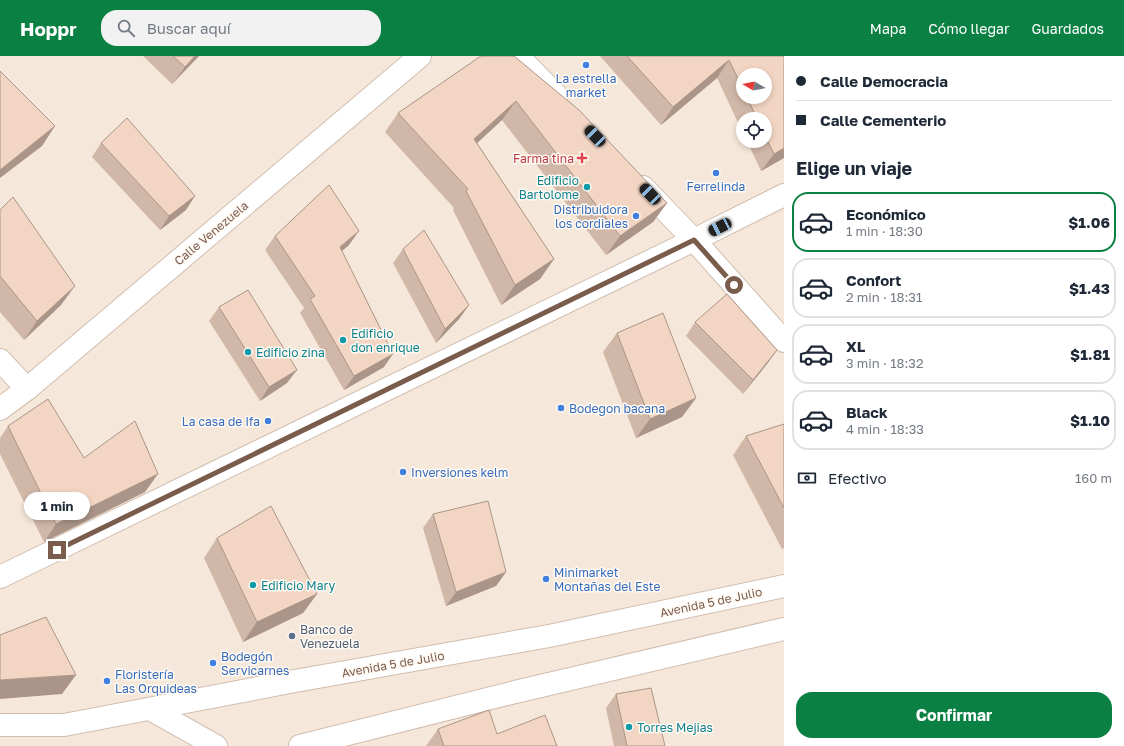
<!DOCTYPE html>
<html lang="es">
<head>
<meta charset="utf-8">
<style>
  :root { --surface:#fff; --page:#f2f2f3; --text:#1f2937; --muted:#747a83; --line:#e0e1e3; --accent:#0b8043 }
  body { margin:0; font-family:"Golos Text",sans-serif; background:var(--page); color:var(--text); height:100vh; display:flex; flex-direction:column; font-size:15px; white-space:nowrap }
  * { box-sizing:border-box; margin:0 }
  p { font-size:13px; color:var(--muted) }
  .icon { flex:none; width:22px; height:22px; fill:none; stroke:currentColor; stroke-width:2; stroke-linecap:round; stroke-linejoin:round }
  .map { position:relative; flex:1; overflow:hidden }
  .details { display:flex; flex-direction:column; background:var(--surface); width:340px }
  .details>* { flex:none }
  .top-card { display:grid; align-content:center; height:88px; padding:0 12px; background:var(--surface) }
  .needle { width:26px; rotate:280deg }
  .fabs { position:absolute; left:736px; top:12px; display:grid; gap:8px }
  .fabs a { display:grid; place-items:center; width:36px; height:36px; border-radius:50%; background:var(--surface); box-shadow:0 2px 6px #0003; font-size:20px }
  .end { position:absolute; width:18px; height:18px; margin:-9px; border:5px solid #7a5c4d; background:#fff; box-shadow:0 0 0 2px #fff }
  .from { border-radius:50% }
  .bubble { position:absolute; height:28px; border-radius:14px; background:var(--surface); box-shadow:0 2px 6px #0003; font-size:13px; font-weight:700; line-height:28px; text-align:center }
  .car { position:absolute; width:12px; height:24px; margin:-12px -6px; border-radius:5px; box-shadow:0 0 3px 1px #0007; background:linear-gradient(#222 24%,#8ab4d8 0 40%,#222 0 76%,#8ab4d8 0 86%,#222 0) }
  .top-card b { display:flex; align-items:center; gap:14px; height:38px; font-size:15px }
  .top-card b+b { border-top:1px solid var(--line) }
  .top-card i { width:10px; height:10px; background:var(--text) }
  ul { padding:0; list-style:none }
  li { display:flex; align-items:center; gap:12px; height:60px; margin:0 8px 6px; padding:0 4px; border:2px solid var(--line); border-radius:16px }
  li div { flex:1 }
  li b { display:block; font-size:15px }
  li em { font-style:normal; font-weight:700 }
  li.active { border-color:var(--accent) }
  li>.icon { width:36px; height:36px; stroke-width:1.5 }
  h2 { padding:0 12px; font-size:18px; line-height:48px }
  .pay { display:flex; align-items:center; gap:10px; height:44px; padding:0 12px; font-size:15px }
  .pay p { margin-inline-start:auto }
  .action { display:flex; gap:8px; margin-top:auto; padding:8px 12px }
  .action a { flex:1; height:46px; border-radius:16px; background:var(--accent); color:#fff; font-size:16px; font-weight:700; line-height:46px; text-align:center }
  header { display:flex; align-items:center; gap:24px; box-sizing:border-box; height:56px; padding:0 20px; background:var(--accent); color:#fff }
  header strong { font-size:19px }
  nav { display:flex; gap:22px; margin-inline-start:auto; font-size:14px }
  .search { width:280px; height:36px; background:var(--page); display:flex; align-items:center; gap:10px; box-sizing:border-box; padding:0 14px; border-radius:16px; color:var(--muted); font-size:15px }
  main { display:flex; flex:1; min-height:0 }
  .map>svg:first-child { display:block }
  .residential { fill:#f5e8da; fill-rule:evenodd }
  .lines { fill:none; stroke-linecap:round; stroke-linejoin:round }
  .street-casing { stroke:#d1beb0; stroke-width:24 }
  .street { stroke:#fff; stroke-width:22 }
  .wall { fill:#d1b7a8; fill-rule:evenodd }
  .shaded-wall { fill:#aa9588 }
  .building { fill:#f3d5c3; stroke:#aa9588 }
  .route { stroke:#7a5c4d; stroke-width:5 }
  .shop-dot { fill:#3f7fe0; stroke:#fffaf3; stroke-width:1.5 }
  .health-dot { fill:#e0444e; stroke:#fffaf3; stroke-width:1.5 }
  .culture-dot { fill:#0f9aa8; stroke:#fffaf3; stroke-width:1.5 }
  .service-dot { fill:#5c6f8a; stroke:#fffaf3; stroke-width:1.5 }
  .labels { text-anchor:middle; dominant-baseline:central; stroke-width:3; stroke-linejoin:round; paint-order:stroke }
  .shop-label { font-size:12px; fill:#366cbe; stroke:#fffaf3; text-anchor:start }
  .health-label { font-size:12px; fill:#be3a42; stroke:#fffaf3; text-anchor:end }
  .culture-label { font-size:12px; fill:#0d838f; stroke:#fffaf3; text-anchor:start }
  .street-label { font-size:12px; fill:#7a5c4d; stroke:#fffaf3 }
  .service-label { font-size:12px; fill:#4e5e75; stroke:#fffaf3; text-anchor:start }
</style>
</head>
<body>
<header>
<strong>Hoppr</strong>
<div class="search"><svg class="icon" aria-label="search" viewBox="0 0 24 24"><circle cx="10" cy="10" r="6"/><path d="M15 15l6 6"/></svg>Buscar aquí</div>
<nav><a>Mapa</a><a>Cómo llegar</a><a>Guardados</a></nav>
</header>
<main>
<div class="map">
<svg width="784" height="690" viewBox="0 0 784 690">
  <rect width="100%" height="100%" fill="#fdf6ec"/>
  <path class="residential" d="M0,0H784V690H0ZM743,19H765V41H743ZM743,63H765V85H743Z"/>
  <g class="lines">
    <defs>
      <g id="street">
        <path d="M518,0L556,39"/>
        <path d="M643,131L694,184L784,285"/>
        <path d="M0,304L27,333"/>
        <path d="M0,353L27,333L420,0"/>
        <path d="M0,521L694,184L784,139"/>
        <path d="M150,653L216,690"/>
        <path d="M0,669H64L295,625L549,580L784,530"/>
        <path d="M300,690L515,636L784,573"/>
      </g>
    </defs>
    <use href="#street" class="street-casing"/>
    <use href="#street" class="street"/>
  </g>
  <g class="wall">
    <path d="M143,0H199L172,28Z"/>
    <path d="M481,0L667,147L653,166L606,199L502,64L477,87L554,203L540,223L501,249L453,154L454,152L385,76L398,57Z"/>
    <path d="M600,0H784V102L761,115L747,85H765V63H743V77L717,22L661,69ZM743,19L765,41H743Z"/>
    <path d="M101,87L186,154L160,174L92,101Z"/>
    <path d="M0,154L61,249L24,284L0,256Z"/>
    <path d="M275,180L349,189L342,195L384,311L344,334L300,257L304,252L265,194Z"/>
    <path d="M403,193L469,249L459,263L436,287L393,207Z"/>
    <path d="M219,251L287,327L260,345L209,265Z"/>
    <path d="M695,266L777,294L767,308L743,338L686,280Z"/>
    <path d="M617,277L696,342L682,361L636,382L603,296Z"/>
    <path d="M784,368V492L782,493L733,399L746,380Z"/>
    <path d="M8,370L84,402L145,436L44,486L0,398V382Z"/>
    <path d="M433,458L506,516L496,530L446,550L423,472Z"/>
    <path d="M217,482L317,538L303,557L243,586L204,502Z"/>
    <path d="M616,638L665,690H614L606,652Z"/>
    <path d="M438,673L497,678L557,690H426Z"/>
  </g>
  <g class="shaded-wall">
    <path d="M195,0H199L172,28L185,11Z"/>
    <path d="M729,4L717,22L661,69L673,51Z"/>
    <path d="M516,45L502,64L461,102L474,83Z"/>
    <path d="M55,70L42,90L0,122V114Z"/>
    <path d="M784,92V102L761,115L774,98Z"/>
    <path d="M195,140L186,154L160,174L169,160Z"/>
    <path d="M667,147L653,166L606,199L620,180Z"/>
    <path d="M359,175L349,189L330,205L340,191Z"/>
    <path d="M554,203L540,223L501,249L515,229Z"/>
    <path d="M75,230L61,249L24,284L37,265Z"/>
    <path d="M469,249L459,263L436,287L445,273Z"/>
    <path d="M777,294L767,308L743,338L753,324Z"/>
    <path d="M393,298L384,311L344,334L354,320Z"/>
    <path d="M297,314L287,327L260,345L269,331Z"/>
    <path d="M696,342L682,361L636,382L650,363Z"/>
    <path d="M158,418L145,436L44,486L56,468Z"/>
    <path d="M506,516L496,530L446,550L456,536Z"/>
    <path d="M317,538L303,557L243,586L257,566Z"/>
    <path d="M76,619L62,638L0,643V624Z"/>
  </g>
  <g class="building">
    <path d="M173,0H195L185,11Z"/>
    <path d="M481,0H514L579,54L667,147L620,180L516,45L474,83L554,203L515,229L466,135L468,133L398,57Z"/>
    <path d="M627,0H784V92L774,98L765,80V63H757L747,41H765V19H743V33L729,4L673,51Z"/>
    <path d="M0,15L55,70L0,114Z"/>
    <path d="M127,62L195,140L169,160L101,87Z"/>
    <path d="M329,129L359,175L340,191L393,298L354,320L310,243L315,240L275,180Z"/>
    <path d="M13,141L75,230L37,265L0,220V154Z"/>
    <path d="M424,174L469,249L445,273L403,193Z"/>
    <path d="M248,234L297,314L269,331L219,251Z"/>
    <path d="M727,238L777,294L753,324L695,266Z"/>
    <path d="M663,257L696,342L650,363L617,277Z"/>
    <path d="M48,343L84,402L135,365L158,418L56,468L8,370Z"/>
    <path d="M784,368V452L746,380Z"/>
    <path d="M488,445L506,516L456,536L433,458Z"/>
    <path d="M271,450L317,538L257,566L217,482Z"/>
    <path d="M46,561L76,619L0,624V579Z"/>
    <path d="M651,632L665,690H627L616,638Z"/>
    <path d="M489,654L497,678L545,659L557,690H444L438,673Z"/>
  </g>
  <g class="lines">
    <path class="route" d="M57,494L694,184L734,229"/>
  </g>
  <g class="shop-dot">
    <circle cx="586" cy="9" r="4"/>
    <circle cx="716" cy="117" r="4"/>
    <circle cx="636" cy="160" r="4"/>
    <circle cx="561" cy="352" r="4"/>
    <circle cx="268" cy="365" r="4"/>
    <circle cx="403" cy="416" r="4"/>
    <circle cx="546" cy="523" r="4"/>
    <circle cx="213" cy="607" r="4"/>
    <circle cx="107" cy="625" r="4"/>
  </g>
  <path class="health-dot" d="M580 96h4v4h4v4h-4v4h-4v-4h-4v-4h4z"/>
  <g class="culture-dot">
    <circle cx="587" cy="131" r="4"/>
    <circle cx="343" cy="284" r="4"/>
    <circle cx="248" cy="296" r="4"/>
    <circle cx="253" cy="529" r="4"/>
    <circle cx="629" cy="671" r="4"/>
  </g>
  <circle class="service-dot" cx="292" cy="580" r="4"/>
  <g class="labels">
    <g class="shop-label">
      <text x="586" y="22" text-anchor="middle">La estrella<tspan x="586" dy="14">market</tspan></text>
      <text x="716" y="130" text-anchor="middle">Ferrelinda</text>
      <text x="628" y="153" text-anchor="end">Distribuidora<tspan x="628" dy="14">los cordiales</tspan></text>
      <text x="569" y="352">Bodegon bacana</text>
      <text x="260" y="365" text-anchor="end">La casa de Ifa</text>
      <text x="411" y="416">Inversiones kelm</text>
      <text x="554" y="516">Minimarket<tspan x="554" dy="14">Montañas del Este</tspan></text>
      <text x="221" y="600">Bodegón<tspan x="221" dy="14">Servicarnes</tspan></text>
      <text x="115" y="618">Floristería<tspan x="115" dy="14">Las Orquideas</tspan></text>
    </g>
    <g class="health-label">
      <text x="574" y="102">Farma tina</text>
    </g>
    <g class="culture-label">
      <text x="579" y="124" text-anchor="end">Edificio<tspan x="579" dy="14">Bartolome</tspan></text>
      <text x="351" y="277">Edificio<tspan x="351" dy="14">don enrique</tspan></text>
      <text x="256" y="296">Edificio zina</text>
      <text x="261" y="529">Edificio Mary</text>
      <text x="637" y="671">Torres Mejias</text>
    </g>
    <g class="street-label">
      <text transform="translate(211 177) rotate(-40)">Calle Venezuela</text>
      <text transform="translate(711 546) rotate(-12)">Avenida 5 de Julio</text>
      <text transform="translate(393 608) rotate(-10)">Avenida 5 de Julio</text>
    </g>
    <g class="service-label">
      <text x="300" y="573">Banco de<tspan x="300" dy="14">Venezuela</tspan></text>
    </g>
  </g>
</svg>
<div class="fabs">
<a><svg class="needle" viewBox="-14 -14 28 28"><path d="M0-13l5 13h-10z" fill="#e53935"/><path d="M0 13l5-13h-10z" fill="#747a83"/></svg></a>
<a><svg class="icon" aria-label="locate" viewBox="0 0 24 24"><circle cx="12" cy="12" r="6"/><path d="M12 2v4M12 18v4M2 12h4M18 12h4"/></svg></a>
</div>
<i class="end from" style="left:734px;top:229px"></i>
<i class="end" style="left:57px;top:494px"></i>
<div class="bubble" style="left:24px;top:436px;width:66px">1 min</div>
<i class="car" style="left:595px;top:80px;rotate:316deg"></i>
<i class="car" style="left:650px;top:138px;rotate:316deg"></i>
<i class="car" style="left:720px;top:171px;rotate:243deg"></i>
</div>
<section class="details">
<div class="top-card">
<b><i class="from"></i>Calle Democracia</b>
<b><i></i>Calle Cementerio</b>
</div>
<h2>Elige un viaje</h2>
<ul>
<li class="active"><svg class="icon" aria-label="car" viewBox="0 0 24 24"><path d="M5 17H2v-5l4-1 3-4h7l3 4 3 1v5h-3M9 17h6M6 11h13"/><circle cx="7" cy="17" r="2"/><circle cx="17" cy="17" r="2"/></svg><div><b>Económico</b><p>1 min · 18:30</p></div><em>$1.06</em></li>
<li><svg class="icon" aria-label="car" viewBox="0 0 24 24"><path d="M5 17H2v-5l4-1 3-4h7l3 4 3 1v5h-3M9 17h6M6 11h13"/><circle cx="7" cy="17" r="2"/><circle cx="17" cy="17" r="2"/></svg><div><b>Confort</b><p>2 min · 18:31</p></div><em>$1.43</em></li>
<li><svg class="icon" aria-label="car" viewBox="0 0 24 24"><path d="M5 17H2v-5l4-1 3-4h7l3 4 3 1v5h-3M9 17h6M6 11h13"/><circle cx="7" cy="17" r="2"/><circle cx="17" cy="17" r="2"/></svg><div><b>XL</b><p>3 min · 18:32</p></div><em>$1.81</em></li>
<li><svg class="icon" aria-label="car" viewBox="0 0 24 24"><path d="M5 17H2v-5l4-1 3-4h7l3 4 3 1v5h-3M9 17h6M6 11h13"/><circle cx="7" cy="17" r="2"/><circle cx="17" cy="17" r="2"/></svg><div><b>Black</b><p>4 min · 18:33</p></div><em>$1.10</em></li>
</ul>
<div class="pay"><svg class="icon" aria-label="cash" viewBox="0 0 24 24"><path d="M3 7h18v10H3z"/><circle cx="12" cy="12" r="2"/></svg>Efectivo<p>160 m</p></div>
<div class="action"><a>Confirmar</a></div>
</section>
</main>
</body>
</html>
